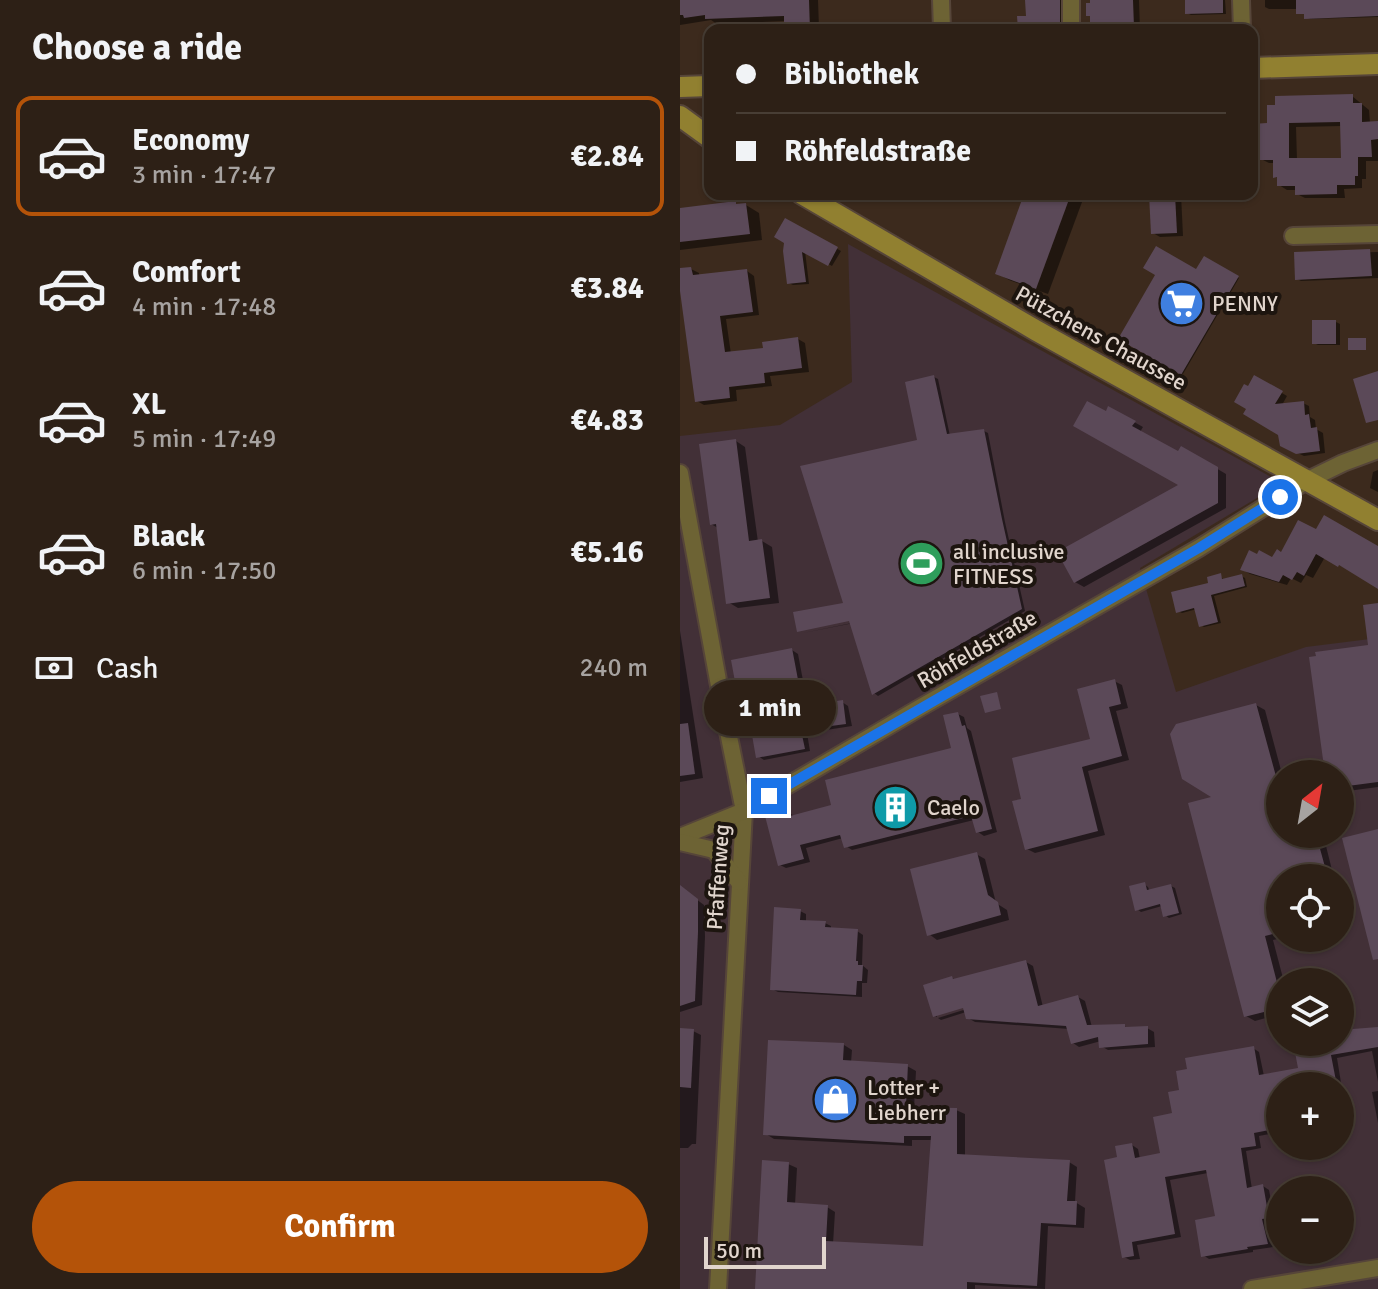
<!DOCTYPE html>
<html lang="en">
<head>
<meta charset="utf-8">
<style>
  :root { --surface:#2d2016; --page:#392d23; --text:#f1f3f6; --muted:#a7a3a1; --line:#483e35; --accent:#b45309 }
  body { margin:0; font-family:Signika,sans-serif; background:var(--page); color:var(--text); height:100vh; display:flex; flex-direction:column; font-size:30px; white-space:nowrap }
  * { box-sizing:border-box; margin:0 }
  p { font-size:26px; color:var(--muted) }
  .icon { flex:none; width:44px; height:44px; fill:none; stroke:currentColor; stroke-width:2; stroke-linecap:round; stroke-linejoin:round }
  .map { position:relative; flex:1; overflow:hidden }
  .sheet { display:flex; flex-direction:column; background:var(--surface); width:680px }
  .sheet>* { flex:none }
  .top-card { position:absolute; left:24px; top:24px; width:554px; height:176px; border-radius:16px; box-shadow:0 2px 6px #0004,0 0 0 2px var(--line); display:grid; align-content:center; height:176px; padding:0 32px; background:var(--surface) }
  .needle { width:52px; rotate:31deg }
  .fabs { position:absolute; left:586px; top:760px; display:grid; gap:16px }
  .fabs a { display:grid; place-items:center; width:88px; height:88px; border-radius:50%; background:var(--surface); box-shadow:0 2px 6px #0004,0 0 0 2px var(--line); font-size:40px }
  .scale { position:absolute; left:24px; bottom:20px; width:122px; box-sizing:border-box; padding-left:8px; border:4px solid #e1d5cd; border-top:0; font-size:22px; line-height:28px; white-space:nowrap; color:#e1d5cd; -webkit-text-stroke:6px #1d150f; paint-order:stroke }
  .end { position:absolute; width:36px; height:36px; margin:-18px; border:10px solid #1a73e8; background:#fff; box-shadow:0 0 0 4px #fff }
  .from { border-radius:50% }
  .bubble { position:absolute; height:56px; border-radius:28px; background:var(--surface); box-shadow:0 2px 6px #0004,0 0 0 2px var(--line); font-size:26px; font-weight:700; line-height:56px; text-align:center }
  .top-card b { display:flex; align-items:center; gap:28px; height:76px; font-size:30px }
  .top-card b+b { border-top:2px solid var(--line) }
  .top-card i { width:20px; height:20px; background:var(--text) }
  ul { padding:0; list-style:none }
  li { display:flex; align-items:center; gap:24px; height:120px; margin:0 16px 12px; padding:0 16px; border:4px solid transparent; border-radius:16px }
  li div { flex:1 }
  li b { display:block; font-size:30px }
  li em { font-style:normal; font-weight:700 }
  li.active { border-color:var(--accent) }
  li>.icon { width:72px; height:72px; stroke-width:1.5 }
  h2 { padding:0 32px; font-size:36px; line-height:96px }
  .pay { display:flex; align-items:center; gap:20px; height:88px; padding:0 32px; font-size:30px }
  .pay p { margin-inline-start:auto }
  .button { display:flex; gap:16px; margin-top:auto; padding:16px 32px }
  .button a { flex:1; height:92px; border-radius:48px; background:var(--accent); color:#fff; font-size:32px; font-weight:700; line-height:92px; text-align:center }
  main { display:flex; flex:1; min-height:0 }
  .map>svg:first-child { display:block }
  .commercial { fill:#423037; fill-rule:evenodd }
  .shadow { fill:#0007; fill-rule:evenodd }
  .building { fill:#5b4958; fill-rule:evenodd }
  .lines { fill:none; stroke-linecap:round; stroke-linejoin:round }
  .street-casing { stroke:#564539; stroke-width:20 }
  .secondary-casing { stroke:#564539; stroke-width:24 }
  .street { stroke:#6d6334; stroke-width:16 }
  .secondary { stroke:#918030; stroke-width:20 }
  .route { stroke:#1a73e8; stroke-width:10 }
  .labels { text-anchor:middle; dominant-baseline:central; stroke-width:8; stroke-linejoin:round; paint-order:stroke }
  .poi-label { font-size:22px; fill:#e1d5cd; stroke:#1d150f; text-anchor:start }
  .street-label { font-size:22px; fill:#e1d5cd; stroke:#1d150f }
</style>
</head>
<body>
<main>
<section class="sheet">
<h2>Choose a ride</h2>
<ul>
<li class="active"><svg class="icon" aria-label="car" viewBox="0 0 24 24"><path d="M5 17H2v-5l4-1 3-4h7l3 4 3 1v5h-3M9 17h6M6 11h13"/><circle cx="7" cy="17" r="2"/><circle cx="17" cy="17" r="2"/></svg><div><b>Economy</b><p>3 min · 17:47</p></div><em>€2.84</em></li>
<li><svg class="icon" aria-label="car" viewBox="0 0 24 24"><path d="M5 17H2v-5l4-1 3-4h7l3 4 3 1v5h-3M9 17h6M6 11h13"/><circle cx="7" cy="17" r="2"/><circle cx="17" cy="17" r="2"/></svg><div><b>Comfort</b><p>4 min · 17:48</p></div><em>€3.84</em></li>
<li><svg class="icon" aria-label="car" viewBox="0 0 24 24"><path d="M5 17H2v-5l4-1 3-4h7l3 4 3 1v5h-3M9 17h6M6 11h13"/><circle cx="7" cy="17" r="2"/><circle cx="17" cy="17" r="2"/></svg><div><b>XL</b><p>5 min · 17:49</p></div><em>€4.83</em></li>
<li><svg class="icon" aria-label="car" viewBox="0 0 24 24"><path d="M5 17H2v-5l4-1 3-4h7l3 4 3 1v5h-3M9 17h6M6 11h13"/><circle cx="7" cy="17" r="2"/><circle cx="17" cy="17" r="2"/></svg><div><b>Black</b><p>6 min · 17:50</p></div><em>€5.16</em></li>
</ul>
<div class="pay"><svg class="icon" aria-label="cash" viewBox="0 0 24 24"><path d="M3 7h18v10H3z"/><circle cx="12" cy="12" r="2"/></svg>Cash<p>240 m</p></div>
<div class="button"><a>Confirm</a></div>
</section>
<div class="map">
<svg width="698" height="1289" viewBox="0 0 698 1289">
  <rect width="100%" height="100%" fill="#3c2a1d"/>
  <path class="commercial" d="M168,244L602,483L460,568L496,692L626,647L698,638V1289H0V436L100,425L172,382ZM600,774H660V834H600ZM600,878H660V938H600ZM600,982H660V1042H600ZM600,1086H660V1146H600ZM600,1190H660V1250H600Z"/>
  <g class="shadow">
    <path d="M0,0H138L139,28L195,26L203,30H106V21L37,24L31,20L0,25Z"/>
    <path d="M347,0H385L386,30H340L348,18Z"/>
    <path d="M412,0H459L460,30H417L412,27V17L408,15Z"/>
    <path d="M507,0H545L546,14L511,15L507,13Z"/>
    <path d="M585,0H698V17L630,19L626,17V14L618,13V9H589L585,7Z"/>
    <path d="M672,96L689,110L690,123H698V161H686V179H682V188L664,189L665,198H625L617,194V190H607L599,185V179L595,176V163H589L581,159V146L573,141L589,125ZM662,126L663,160H617L616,127Z"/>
    <path d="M346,194H405L368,294L329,280L317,273Z"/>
    <path d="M471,194H501L503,236L480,237L473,233Z"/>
    <path d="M66,205L79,213L82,240L0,250V210Z"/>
    <path d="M106,220L161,251L152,266L125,251L129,284L113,285L109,283Z"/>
    <path d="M698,252V278L621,281L617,279L616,254Z"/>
    <path d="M525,258L559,278L503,374L441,338L517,272Z"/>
    <path d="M11,269L19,273V277L67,271L74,276L79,315L46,319L51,354L85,349L118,339L125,343L129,372L90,376L92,386L56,390L57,401L24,405L17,401L0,272V270Z"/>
    <path d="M656,322L660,324V345H638L634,343Z"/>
    <path d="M254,377L258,379L270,436L304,431L308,433L325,522L345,611L198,696L194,693L172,623L123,633L179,622L166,605L240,442Z"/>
    <path d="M575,377L607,396L602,405L623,403L629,406L630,417L635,420L636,429L643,433L645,453L624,456L601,445L600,433L568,389Z"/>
    <path d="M429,408L463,427L460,432L498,454L502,448L546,474V508L404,587L395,582L502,485L426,414Z"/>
    <path d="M56,441L65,447L78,542L82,541L92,547L99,603L58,608L48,602L38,528L31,524Z"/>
    <path d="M698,470V492L690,488L693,472Z"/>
    <path d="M637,532L698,548V586L645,557L633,578L626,575L621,583L611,578L607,585L570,574L562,569L593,560Z"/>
    <path d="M540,576L545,581L561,576L565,578L567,587L534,596L541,623L524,627L521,625L517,609L502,613L498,611Z"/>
    <path d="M698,605V787L660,792V774H647L638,658L690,647Z"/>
    <path d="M0,631L23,778L0,782Z"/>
    <path d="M112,650L118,654L128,707L162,702L168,706L172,726L127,733L130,751L84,760L78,756L69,716L63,712Z"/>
    <path d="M434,681L442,685L448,708L436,711L449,760L408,771L425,835L355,853L347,849L412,740Z"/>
    <path d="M576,705L585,710L602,774H600V834H643L654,878H600V938H602L593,940L604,982H600V1014L575,1021L566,1016L536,798Z"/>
    <path d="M278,714L284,717L287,728L291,731L317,832L304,836L298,832L294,820L172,850L166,846L163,838L126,848L130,862L106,868L100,865L108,812L114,816L154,807L273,749Z"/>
    <path d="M296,854L305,859L316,903L327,910L329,920L257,940L249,934Z"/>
    <path d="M464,884L468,887L470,892L491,886L495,888L502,914L489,918L485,915L482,906L461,912L457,909Z"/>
    <path d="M0,887L24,905L25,937L22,1005L0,1012Z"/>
    <path d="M660,900L664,916L660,917Z"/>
    <path d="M120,911L126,914V922L145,923L151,926V930L177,931L183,935L182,965L188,970L187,983H182V997L98,992L92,989Z"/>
    <path d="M346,962L353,966L363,1007L398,997L405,1001L412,1027L444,1026L449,1029L467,1028L474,1032L475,1047L428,1050L421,1046V1041L399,1047L393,1043L389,1029L295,1022L288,1018L286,1012L261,1020L258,1018L293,1007L292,1003L257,1014V1017L255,1016L272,978L276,980Z"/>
    <path d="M0,1030L13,1031L21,1035L16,1144H12L8,1148H0Z"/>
    <path d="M698,1030V1082L692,1051L657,1058L663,1095L660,1096V1086H600V1132L579,1136L581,1148L566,1151L572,1189L583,1186L589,1190L595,1221L587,1222L593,1247L573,1250V1252L529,1259L523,1255L538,1218L528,1173L490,1180L501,1237L457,1245L460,1259L450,1260L444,1257L439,1159L452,1145L458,1149L460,1159L483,1155L502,1092L573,1048L579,1052L584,1076L620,1070L615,1042H660V1032Z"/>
    <path d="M164,1045L172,1050L171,1063L227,1066L236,1071L234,1109L276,1110L285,1114V1157L389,1162L397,1167L395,1202L405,1208L404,1228L368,1226L365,1289L295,1285V1289H76L108,1164L117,1168L115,1205L147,1207L155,1212L153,1244L245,1248L253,1140H232V1146L94,1139L86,1134Z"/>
    <path d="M698,1091V1123L692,1092Z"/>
    <path d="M660,1207L665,1230L660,1231Z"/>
  </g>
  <g class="building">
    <path d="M0,0H129L130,30H104V16L25,19V15L4,18L3,15H0Z"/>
    <path d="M345,0H380V30H338L337,16H346Z"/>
    <path d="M410,0H453L454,27L410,28V16H406V3H410Z"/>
    <path d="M505,0H543V13L505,14Z"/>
    <path d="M616,0H698V16L624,19V14H616Z"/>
    <path d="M673,94V103H682V122L698,121V139L691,140L692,157H678V176H675V185H657V194L615,195V186H597V177L593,178V160H579V142H572V124L587,123V105H595V96ZM660,122L661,158H609V123Z"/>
    <path d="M344,194H391L356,289L315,274Z"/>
    <path d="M469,194H495L497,233L471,234Z"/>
    <path d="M56,201V204L66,203L70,234L0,242V208Z"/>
    <path d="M105,218L158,247L148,266L122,252L126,282L107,284L103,251L104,243L94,237Z"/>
    <path d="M476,246L516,269L524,256L559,276L501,375L438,339L475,275L463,268Z"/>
    <path d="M690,249L692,276L615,280L614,252Z"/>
    <path d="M11,267L13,275L67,269L73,312L40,316L45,352L83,348L82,342L118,337L122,368L84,373L85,383L49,387L50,398L15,402L0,291V268Z"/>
    <rect x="632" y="320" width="24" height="24"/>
    <rect x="668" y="338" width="18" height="12"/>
    <path d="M698,371V420L686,423L673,379Z"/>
    <path d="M254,375L267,434L304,429L322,519L342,609L192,695L169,621L117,632L113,612L163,603L120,466L237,440L225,382Z"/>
    <path d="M574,375L603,391L595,404L624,401L625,415L629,414L631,428L637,427L640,451L616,454L600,446L598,435L563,414L566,409L554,402L564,384L568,386Z"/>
    <path d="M407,401L426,411L428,406L456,421L452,426L498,451L501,446L538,467V503L394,583L377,552L498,485L393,426Z"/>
    <path d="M56,439L69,541L82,539L90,598L46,604L36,524L30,525L19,444Z"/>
    <path d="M644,515L698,546V589L659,565L658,567L636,554L624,576L617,572L612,580L603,575L599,582L560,570L569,550L577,554L579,550L592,557L597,549L601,552L618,520L636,529Z"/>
    <path d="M541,573L542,579L562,574L565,586L531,595L538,622L519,627L514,608L496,613L491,592L528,583L527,577Z"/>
    <path d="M698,603V782L660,787V774H645L629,657L636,656L635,652L688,645L683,605Z"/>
    <path d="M112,648L123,706L163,700L166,724L121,730L125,749L76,758L68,712L61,714L51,660Z"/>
    <path d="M435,679L441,704L429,707L442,756L402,767L418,831L345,850L332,801L341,799L332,758L410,739L397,689Z"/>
    <path d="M317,692L321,709L305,713L300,696Z"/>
    <path d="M576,703L597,780H600V834H636L648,878H600V932L585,936L600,994V1008L564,1017L508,803L531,797L502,779L490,734L496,724Z"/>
    <path d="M278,712L282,726L285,725L312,829L296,833L291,816L164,848L160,835L120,845L124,859L98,866L85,816L108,810L110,816L151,805L145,780L271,748L263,715Z"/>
    <path d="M8,723L15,774L0,776V724Z"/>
    <path d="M698,829V959L693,960L662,838Z"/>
    <path d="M297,852L308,895L318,902L321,915L247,936L230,869Z"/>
    <path d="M465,882L467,890L491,884L499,913L483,917L480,904L455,911L449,886Z"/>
    <path d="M0,885L18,899V932L15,1001L0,1006Z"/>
    <path d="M94,907L121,909L120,920L146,921L145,927L178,929L176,961H178V965H183L182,981H177L176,995L90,990Z"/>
    <path d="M346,960L358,1006L398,995L407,1025L445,1024V1027L468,1026V1044L419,1048L418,1037L391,1044L386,1026L286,1019L283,1008L253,1017L243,985L272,976L273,979Z"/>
    <path d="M698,1027V1047L651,1055L657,1086H600V1128L574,1133L576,1146L561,1148L567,1188L583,1184L589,1218L582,1219L588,1244L567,1247L568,1249L521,1257L515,1220L535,1216L526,1170L485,1177L495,1234L452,1242L454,1256L442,1258L424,1160L437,1157L435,1146L452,1143L455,1158L480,1153L473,1117L492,1113L488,1092L499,1090L496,1071L507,1069L505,1058L574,1046L579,1075L618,1068L613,1042H660V1030Z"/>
    <path d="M0,1028L14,1029L11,1088L0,1087Z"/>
    <path d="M88,1040L164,1043L163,1060L228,1064L226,1107L277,1108V1154L390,1160L387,1201H397L396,1225L361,1223L357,1286L287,1282V1289H75L82,1160L109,1162L107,1202L148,1205L146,1241L243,1246L251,1136H224V1143L83,1135Z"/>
  </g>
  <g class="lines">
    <defs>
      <g id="street">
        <path d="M261,0L262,30"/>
        <path d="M391,0V30"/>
        <path d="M561,0L562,30"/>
        <path d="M613,236L698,234"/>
        <path d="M0,473L42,702L64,811L38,1289"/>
        <path d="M0,837L64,811L236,710L519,548L626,481L663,463L698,450"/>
        <path d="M0,842L34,850L59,882"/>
        <path d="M572,1289L698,1268"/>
      </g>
      <g id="secondary">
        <path d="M572,68L698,64"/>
        <path d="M0,87L30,86"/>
        <path d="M0,116L30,138"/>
        <path d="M122,194L357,331L698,520"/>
      </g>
    </defs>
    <use href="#street" class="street-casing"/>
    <use href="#secondary" class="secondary-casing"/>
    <use href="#street" class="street"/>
    <use href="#secondary" class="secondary"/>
  </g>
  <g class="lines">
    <path class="route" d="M89,796L519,548L600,497"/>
  </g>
  <defs>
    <symbol id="supermarket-disc" viewBox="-11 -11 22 22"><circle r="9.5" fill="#3f7fe0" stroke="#1d150f"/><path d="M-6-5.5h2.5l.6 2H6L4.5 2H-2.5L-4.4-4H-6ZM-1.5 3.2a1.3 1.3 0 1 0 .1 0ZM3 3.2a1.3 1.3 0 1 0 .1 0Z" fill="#fff"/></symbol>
    <symbol id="stadium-disc" viewBox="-11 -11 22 22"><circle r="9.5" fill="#2e9e5b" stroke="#1d150f"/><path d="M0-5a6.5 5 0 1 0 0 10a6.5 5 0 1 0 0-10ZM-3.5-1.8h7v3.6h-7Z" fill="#fff"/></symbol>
    <symbol id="building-disc" viewBox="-11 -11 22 22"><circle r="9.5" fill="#0f9aa8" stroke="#1d150f"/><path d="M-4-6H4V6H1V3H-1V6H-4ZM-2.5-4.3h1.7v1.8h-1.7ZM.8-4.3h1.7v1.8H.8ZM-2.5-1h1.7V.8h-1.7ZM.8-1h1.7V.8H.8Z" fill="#fff"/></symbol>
    <symbol id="shop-disc" viewBox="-11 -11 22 22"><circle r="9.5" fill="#3f7fe0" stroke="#1d150f"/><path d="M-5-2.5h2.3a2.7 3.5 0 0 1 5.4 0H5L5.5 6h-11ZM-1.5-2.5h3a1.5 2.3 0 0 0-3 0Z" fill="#fff"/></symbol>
  </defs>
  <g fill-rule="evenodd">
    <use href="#supermarket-disc" x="476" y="278" width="51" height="51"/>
    <use href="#stadium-disc" x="216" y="538" width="51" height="51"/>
    <use href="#building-disc" x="190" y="782" width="51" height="51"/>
    <use href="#shop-disc" x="130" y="1074" width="51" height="51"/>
  </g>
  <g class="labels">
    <g class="poi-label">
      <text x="532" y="303">PENNY</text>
      <text x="273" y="551">all inclusive<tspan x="273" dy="25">FITNESS</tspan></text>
      <text x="247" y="807">Caelo</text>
      <text x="187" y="1087">Lotter +<tspan x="187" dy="25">Liebherr</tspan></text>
    </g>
    <g class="street-label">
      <text transform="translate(421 338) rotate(29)">Pützchens Chaussee</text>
      <text transform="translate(297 649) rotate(-30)">Röhfeldstraße</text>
      <text transform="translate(38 877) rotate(-86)">Pfaffenweg</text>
    </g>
  </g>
</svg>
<div class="fabs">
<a><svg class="needle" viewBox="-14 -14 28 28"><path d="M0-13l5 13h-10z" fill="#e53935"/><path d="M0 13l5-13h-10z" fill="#a7a3a1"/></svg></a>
<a><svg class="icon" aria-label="locate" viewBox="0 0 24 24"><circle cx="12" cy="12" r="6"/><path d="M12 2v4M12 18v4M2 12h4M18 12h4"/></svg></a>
<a><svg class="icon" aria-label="layers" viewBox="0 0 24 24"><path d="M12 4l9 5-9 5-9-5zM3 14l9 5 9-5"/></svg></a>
<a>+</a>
<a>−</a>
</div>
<div class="scale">50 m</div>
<i class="end from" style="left:600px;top:497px"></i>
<i class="end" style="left:89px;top:796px"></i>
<div class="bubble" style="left:24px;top:680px;width:132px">1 min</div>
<div class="top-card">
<b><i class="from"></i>Bibliothek</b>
<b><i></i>Röhfeldstraße</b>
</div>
</div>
</main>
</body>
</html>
